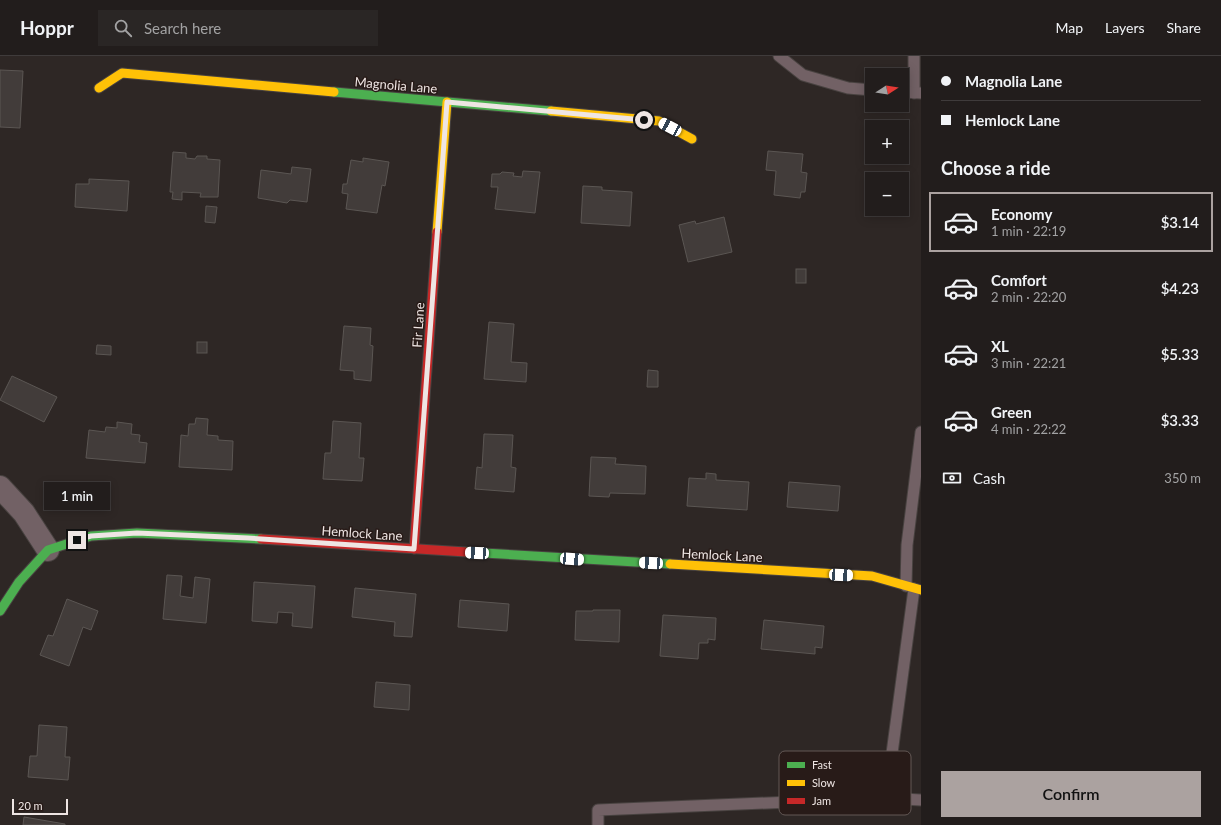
<!DOCTYPE html>
<html lang="en">
<head>
<meta charset="utf-8">
<style>
  :root { --surface:#221d1c; --page:#2a2625; --text:#f1f3f6; --muted:#a2a2a3; --line:#3f3b3b; --accent:#aba2a0 }
  body { margin:0; font-family:Lato,sans-serif; background:var(--page); color:var(--text); height:100vh; display:flex; flex-direction:column; font-size:15px; white-space:nowrap }
  * { box-sizing:border-box; margin:0 }
  p { font-size:13px; color:var(--muted) }
  .icon { flex:none; width:22px; height:22px; fill:none; stroke:currentColor; stroke-width:2; stroke-linecap:round; stroke-linejoin:round }
  .map { position:relative; flex:1; overflow:hidden }
  .sheet { display:flex; flex-direction:column; background:var(--surface); width:300px }
  .sheet>* { flex:none }
  .guide { display:grid; align-content:center; height:88px; padding:0 20px; background:var(--surface) }
  .needle { width:26px; rotate:78deg }
  .buttons { position:absolute; left:865px; top:12px; display:grid; gap:8px }
  .buttons a { display:grid; place-items:center; width:44px; height:44px; border-radius:0px; background:var(--surface); box-shadow:0 2px 10px #0003,0 0 0 1px var(--line); font-size:20px }
  .scale { position:absolute; left:12px; bottom:10px; width:56px; box-sizing:border-box; padding-left:4px; border:2px solid #eee5e3; border-top:0; font-size:11px; line-height:14px; white-space:nowrap; color:#eee5e3; -webkit-text-stroke:3px #281b18; paint-order:stroke }
  .end { position:absolute; width:18px; height:18px; margin:-9px; border:5px solid #eee5e3; background:#111; box-shadow:0 0 0 2px #111 }
  .from { border-radius:50% }
  .bubble { position:absolute; height:28px; border-radius:0px; background:var(--surface); box-shadow:0 2px 10px #0003,0 0 0 1px var(--line); font-size:13px; font-weight:600; line-height:28px; text-align:center }
  .car { position:absolute; width:12px; height:24px; margin:-12px -6px; border-radius:5px; box-shadow:0 0 3px 1px #0007; background:linear-gradient(#fff 24%,#345 0 40%,#fff 0 76%,#345 0 86%,#fff 0) }
  .guide b { display:flex; align-items:center; gap:14px; height:38px; font-size:15px }
  .guide b+b { border-top:1px solid var(--line) }
  .guide i { width:10px; height:10px; background:var(--text) }
  ul { padding:0; list-style:none }
  li { display:flex; align-items:center; gap:12px; height:60px; margin:0 8px 6px; padding:0 12px; border:2px solid transparent; border-radius:0px }
  li div { flex:1 }
  li b { display:block; font-size:15px }
  li em { font-style:normal; font-weight:600 }
  li.on { border-color:var(--accent) }
  li>.icon { width:36px; height:36px; stroke-width:1.5 }
  h2 { padding:0 20px; font-size:18px; line-height:48px }
  .pay { display:flex; align-items:center; gap:10px; height:44px; padding:0 20px; font-size:15px }
  .pay p { margin-inline-start:auto }
  .button { display:flex; gap:8px; margin-top:auto; padding:8px 20px }
  .button a { flex:1; height:46px; border-radius:0px; background:var(--accent); color:#111; font-size:16px; font-weight:600; line-height:46px; text-align:center }
  header { display:flex; align-items:center; gap:24px; box-sizing:border-box; height:56px; padding:0 20px; background:var(--surface); border-bottom:1px solid var(--line) }
  header strong { font-size:19px }
  nav { display:flex; gap:22px; margin-inline-start:auto; font-size:14px }
  .search { width:280px; height:36px; background:var(--page); display:flex; align-items:center; gap:10px; box-sizing:border-box; padding:0 14px; border-radius:0px; color:var(--muted); font-size:15px }
  main { display:flex; flex:1; min-height:0 }
  .map>svg:first-child { display:block }
  .building { fill:#423c3a; stroke:#5b5653 }
  .lines { fill:none; stroke-linecap:round; stroke-linejoin:round }
  .lane-casing { stroke:#484240; stroke-width:13 }
  .street-casing { stroke:#484240; stroke-width:24 }
  .fast-casing { stroke:#484240; stroke-width:11 }
  .slow-casing { stroke:#484240; stroke-width:11 }
  .jam-casing { stroke:#484240; stroke-width:11 }
  .lane { stroke:#726165; stroke-width:11 }
  .street { stroke:#726165; stroke-width:22 }
  .fast { stroke:#4caf50; stroke-width:9 }
  .slow { stroke:#ffc107; stroke-width:9 }
  .jam { stroke:#c62828; stroke-width:9 }
  .route { stroke:#eee5e3; stroke-width:5 }
  .labels { text-anchor:middle; dominant-baseline:central; stroke-width:3; stroke-linejoin:round; paint-order:stroke }
  .street-label { font-size:13px; fill:#eee5e3; stroke:#281b18 }
  .key { fill:#281b18; stroke:#635855; stroke-width:1 }
  .key-label { font-size:11px; fill:#eee5e3 }
</style>
</head>
<body>
<header>
<strong>Hoppr</strong>
<div class="search"><svg class="icon" aria-label="search" viewBox="0 0 24 24"><circle cx="10" cy="10" r="6"/><path d="M15 15l6 6"/></svg>Search here</div>
<nav><a>Map</a><a>Layers</a><a>Share</a></nav>
</header>
<main>
<div class="map">
<svg width="921" height="769" viewBox="0 0 921 769">
  <rect width="100%" height="100%" fill="#2e2725"/>
  <g class="building">
    <path d="M0,14L23,15L20,72L0,71Z"/>
    <path d="M768,95L803,98L801,116L807,117L805,136H801L800,142L774,139L776,115L766,114Z"/>
    <path d="M173,96L186,97V102L195,103L197,100H207V103L220,104L218,141H200L201,137L182,136V144L172,143L173,136H170Z"/>
    <path d="M363,102L389,106L385,130L382,129L377,157L346,153L348,138L342,137L343,128H347L351,104L363,106Z"/>
    <path d="M292,111L311,113L307,146L290,144L287,147L258,142L261,114L291,118Z"/>
    <path d="M523,115L540,116L535,157L495,153L498,131H491L492,118H500L502,116L514,117L513,120L522,121Z"/>
    <path d="M89,123L129,125L127,155L75,151L76,128H89Z"/>
    <path d="M583,130L602,131V134L632,136L630,170L581,167Z"/>
    <path d="M206,150L217,151L215,167L205,166Z"/>
    <path d="M724,161L732,196L688,206L679,169L695,165L696,168Z"/>
    <rect x="796" y="213" width="10" height="14"/>
    <path d="M489,266L514,268L511,306L527,307L526,326L484,323Z"/>
    <path d="M344,270L371,272L370,289L373,290L371,325L354,323V315L340,314Z"/>
    <rect x="197" y="286" width="10" height="11"/>
    <path d="M97,289L111,290V299L96,298Z"/>
    <path d="M648,314L658,315V331H647Z"/>
    <path d="M12,320L57,341L44,366L0,344Z"/>
    <path d="M196,362L208,363L207,379L218,380V384L233,385L232,414L179,411L181,379L188,380L189,368H195Z"/>
    <path d="M333,365L361,367L359,402H364L362,425L323,423L325,397H331Z"/>
    <path d="M117,366L132,368L131,378L140,379L139,386L147,387L145,407L86,402L89,374L105,376L106,371L117,372Z"/>
    <path d="M484,378L513,379L511,411L516,412L514,436L475,433L477,411L482,412Z"/>
    <path d="M591,401L616,402L615,408L646,410L645,438L610,437L609,441L589,440Z"/>
    <path d="M706,417L716,418V424L749,426L747,454L687,450L689,422L706,423Z"/>
    <path d="M789,426L840,430L838,455L787,451Z"/>
    <path d="M167,519L182,520L180,540L193,542L195,521L210,523L206,567L163,563Z"/>
    <path d="M254,526L315,530L312,572L292,570L293,557L278,556L277,567L252,565Z"/>
    <path d="M355,532L416,538L412,581L394,580L395,566L352,561Z"/>
    <path d="M67,543L98,555L91,574L83,571L69,610L40,599L48,579L53,580Z"/>
    <path d="M460,544L509,548L507,575L458,571Z"/>
    <path d="M593,554H620L619,586L575,584L576,555H593Z"/>
    <path d="M663,559L716,562L715,584L708,583V587H699L698,603L660,600Z"/>
    <path d="M764,564L824,570L822,592L815,591V598L761,593Z"/>
    <path d="M376,626L410,629L409,654L374,651Z"/>
    <path d="M39,669L67,671L65,701H70L68,724L28,721L30,700H37Z"/>
    <path d="M24,761L65,768V769H23Z"/>
  </g>
  <g class="lines">
    <defs>
      <g id="lane">
        <path d="M779,0L803,19L848,32L872,34"/>
        <path d="M914,0V37"/>
        <path d="M902,36L921,37"/>
        <path d="M906,530L907,489L921,376"/>
        <path d="M886,742L914,533"/>
        <path d="M598,769V754L886,742L921,744"/>
      </g>
      <path id="street" d="M0,431L24,457L48,494"/>
      <g id="fast">
        <path d="M334,36L551,55"/>
        <path d="M466,496L670,508"/>
        <path d="M0,555L19,526L48,494L91,480L137,477L261,483"/>
      </g>
      <g id="slow">
        <path d="M99,32L122,17L334,36"/>
        <path d="M551,55L659,65L692,83"/>
        <path d="M437,176L447,46"/>
        <path d="M670,508L872,520L921,534"/>
      </g>
      <g id="jam">
        <path d="M261,483L466,496"/>
        <path d="M414,493L437,176"/>
      </g>
    </defs>
    <use href="#lane" class="lane-casing"/>
    <use href="#street" class="street-casing"/>
    <use href="#fast" class="fast-casing"/>
    <use href="#slow" class="slow-casing"/>
    <use href="#jam" class="jam-casing"/>
    <use href="#lane" class="lane"/>
    <use href="#street" class="street"/>
    <use href="#fast" class="fast"/>
    <use href="#slow" class="slow"/>
    <use href="#jam" class="jam"/>
  </g>
  <g class="lines">
    <path class="route" d="M77,484L91,480L137,477L248,482L414,493L447,46L644,64"/>
  </g>
  <g class="labels">
    <g class="street-label">
      <text transform="translate(396 29) rotate(5)">Magnolia Lane</text>
      <text transform="translate(418 269) rotate(-86)">Fir Lane</text>
      <text transform="translate(362 477) rotate(4)">Hemlock Lane</text>
      <text transform="translate(722 499) rotate(3)">Hemlock Lane</text>
    </g>
  </g>
  <rect x="779" y="695" width="132" height="64" rx="6" class="key"/>
  <rect x="787" y="706" width="18" height="6" fill="#4caf50"/>
  <rect x="787" y="724" width="18" height="6" fill="#ffc107"/>
  <rect x="787" y="742" width="18" height="6" fill="#c62828"/>
  <g class="key-label">
    <text x="812" y="713">Fast</text>
    <text x="812" y="731">Slow</text>
    <text x="812" y="749">Jam</text>
  </g>
</svg>
<div class="buttons">
<a><svg class="needle" viewBox="-14 -14 28 28"><path d="M0-13l5 13h-10z" fill="#e53935"/><path d="M0 13l5-13h-10z" fill="#a2a2a3"/></svg></a>
<a>+</a>
<a>−</a>
</div>
<div class="scale">20 m</div>
<i class="end from" style="left:644px;top:64px"></i>
<i class="end" style="left:77px;top:484px"></i>
<div class="bubble" style="left:44px;top:426px;width:66px">1 min</div>
<i class="car" style="left:670px;top:71px;rotate:298deg"></i>
<i class="car" style="left:477px;top:497px;rotate:273deg"></i>
<i class="car" style="left:572px;top:503px;rotate:94deg"></i>
<i class="car" style="left:651px;top:507px;rotate:273deg"></i>
<i class="car" style="left:841px;top:519px;rotate:93deg"></i>
</div>
<section class="sheet">
<div class="guide">
<b><i class="from"></i>Magnolia Lane</b>
<b><i></i>Hemlock Lane</b>
</div>
<h2>Choose a ride</h2>
<ul>
<li class="on"><svg class="icon" aria-label="car" viewBox="0 0 24 24"><path d="M5 17H2v-5l4-1 3-4h7l3 4 3 1v5h-3M9 17h6M6 11h13"/><circle cx="7" cy="17" r="2"/><circle cx="17" cy="17" r="2"/></svg><div><b>Economy</b><p>1 min · 22:19</p></div><em>$3.14</em></li>
<li><svg class="icon" aria-label="car" viewBox="0 0 24 24"><path d="M5 17H2v-5l4-1 3-4h7l3 4 3 1v5h-3M9 17h6M6 11h13"/><circle cx="7" cy="17" r="2"/><circle cx="17" cy="17" r="2"/></svg><div><b>Comfort</b><p>2 min · 22:20</p></div><em>$4.23</em></li>
<li><svg class="icon" aria-label="car" viewBox="0 0 24 24"><path d="M5 17H2v-5l4-1 3-4h7l3 4 3 1v5h-3M9 17h6M6 11h13"/><circle cx="7" cy="17" r="2"/><circle cx="17" cy="17" r="2"/></svg><div><b>XL</b><p>3 min · 22:21</p></div><em>$5.33</em></li>
<li><svg class="icon" aria-label="car" viewBox="0 0 24 24"><path d="M5 17H2v-5l4-1 3-4h7l3 4 3 1v5h-3M9 17h6M6 11h13"/><circle cx="7" cy="17" r="2"/><circle cx="17" cy="17" r="2"/></svg><div><b>Green</b><p>4 min · 22:22</p></div><em>$3.33</em></li>
</ul>
<div class="pay"><svg class="icon" aria-label="cash" viewBox="0 0 24 24"><path d="M3 7h18v10H3z"/><circle cx="12" cy="12" r="2"/></svg>Cash<p>350 m</p></div>
<div class="button"><a>Confirm</a></div>
</section>
</main>
</body>
</html>
